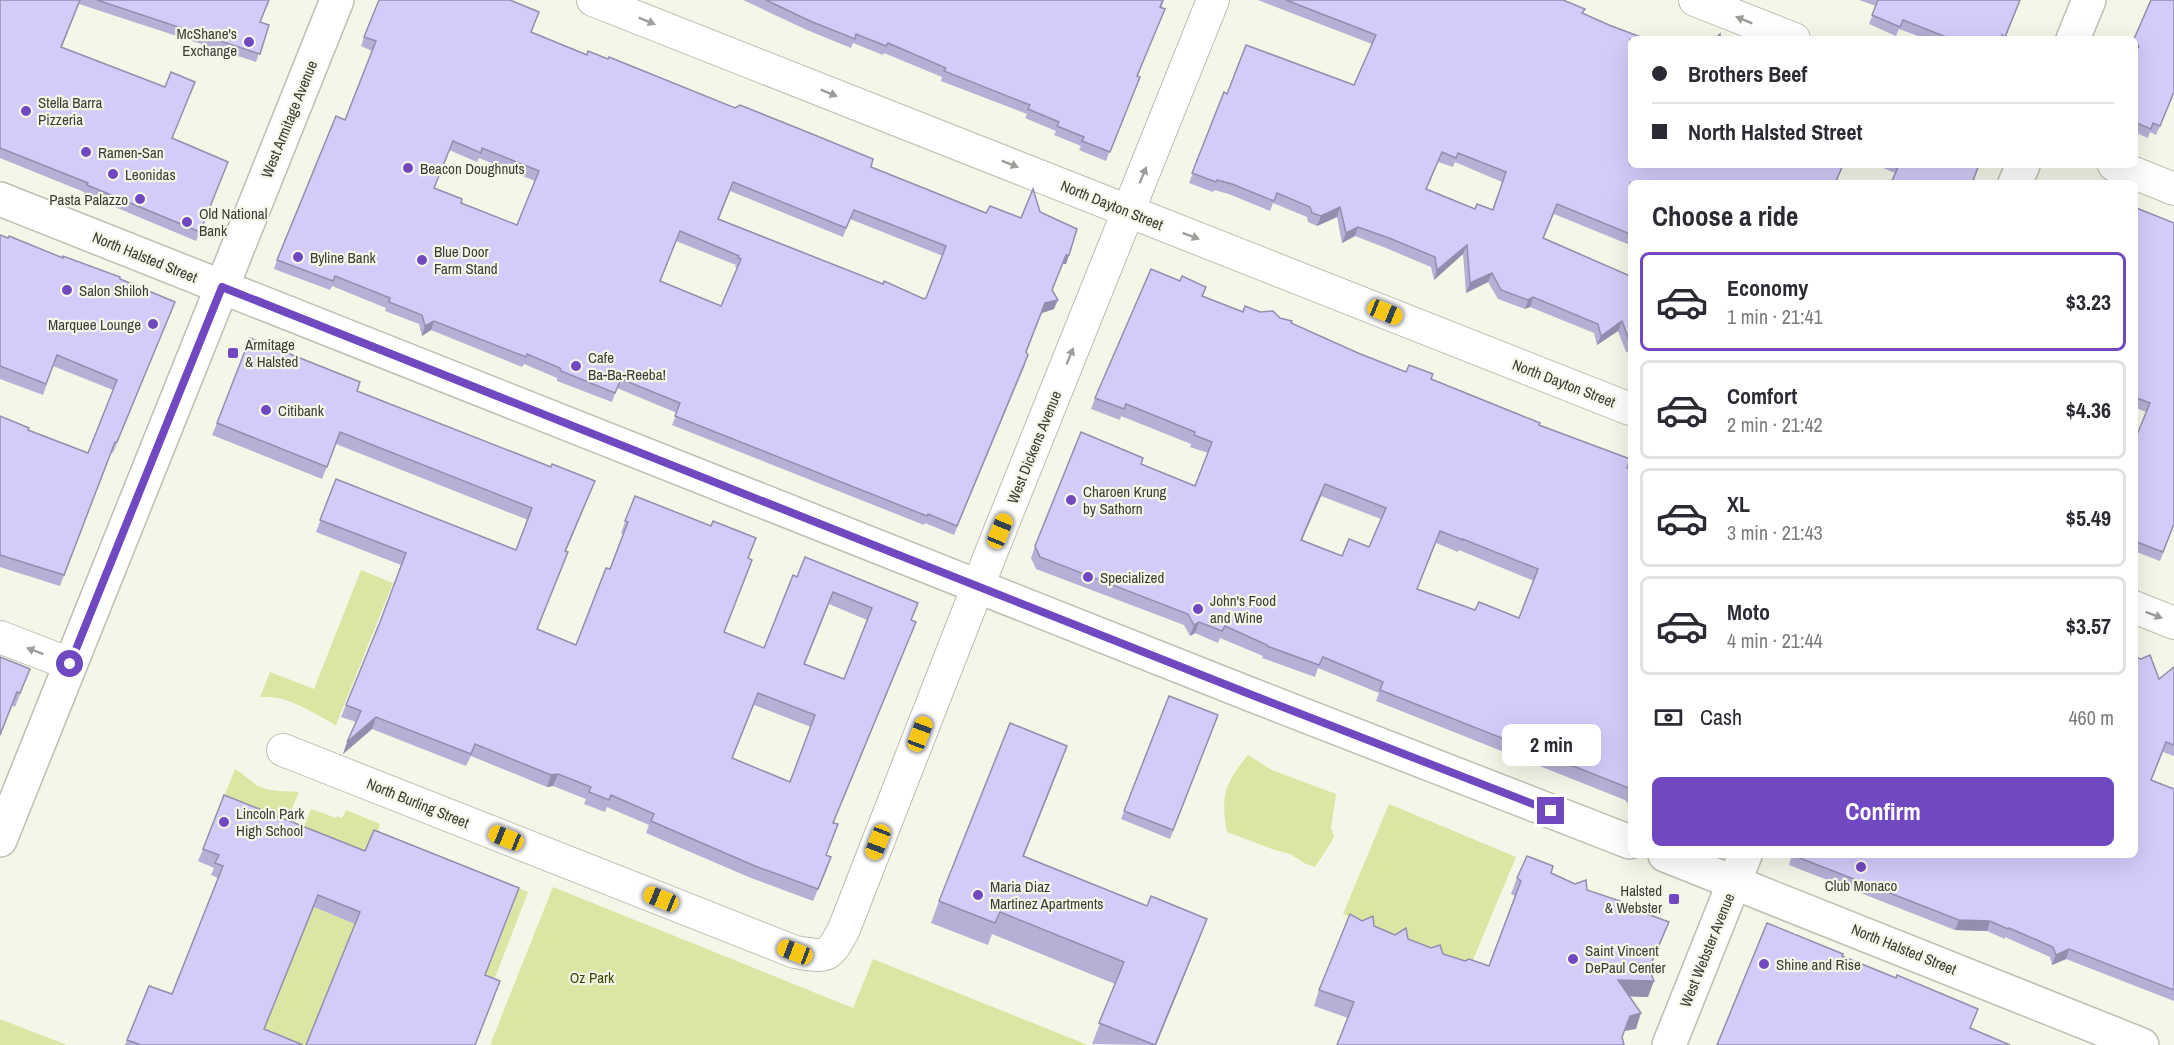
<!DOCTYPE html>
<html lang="en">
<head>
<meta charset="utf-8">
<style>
  :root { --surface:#fff; --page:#f7f7f7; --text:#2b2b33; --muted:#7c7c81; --line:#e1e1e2; --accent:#7049c1 }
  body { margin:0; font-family:"Archivo Narrow",sans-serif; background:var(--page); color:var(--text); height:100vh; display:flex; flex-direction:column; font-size:22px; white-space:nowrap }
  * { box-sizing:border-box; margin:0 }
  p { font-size:20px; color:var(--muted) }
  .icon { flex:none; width:33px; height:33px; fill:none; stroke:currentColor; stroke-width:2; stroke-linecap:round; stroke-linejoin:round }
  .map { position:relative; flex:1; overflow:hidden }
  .details { position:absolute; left:1628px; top:180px; width:510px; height:678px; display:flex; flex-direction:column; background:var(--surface); border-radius:9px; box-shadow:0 6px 24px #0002 }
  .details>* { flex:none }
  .top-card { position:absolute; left:1628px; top:36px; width:510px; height:132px; border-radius:9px; box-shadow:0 6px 24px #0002; display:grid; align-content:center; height:132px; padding:0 24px; background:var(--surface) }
  .end { position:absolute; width:27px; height:27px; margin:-14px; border:8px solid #7049c1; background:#fff; box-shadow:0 0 0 3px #fff }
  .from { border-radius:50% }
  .bubble { position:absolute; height:42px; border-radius:9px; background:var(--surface); box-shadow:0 6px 24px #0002; font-size:20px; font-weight:700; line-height:42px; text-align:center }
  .car { position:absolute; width:18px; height:36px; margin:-18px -9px; border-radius:8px; box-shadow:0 0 4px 2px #0007; background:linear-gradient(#f5c518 24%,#345 0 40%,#f5c518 0 76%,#345 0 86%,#f5c518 0) }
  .top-card b { display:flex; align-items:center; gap:21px; height:57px; font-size:22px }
  .top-card b+b { border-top:2px solid var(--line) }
  .top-card i { width:15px; height:15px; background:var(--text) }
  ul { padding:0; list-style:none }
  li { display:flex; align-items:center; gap:18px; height:99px; margin:0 12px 9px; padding:0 12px; border:3px solid var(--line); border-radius:9px }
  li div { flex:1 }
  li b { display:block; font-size:22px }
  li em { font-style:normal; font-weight:700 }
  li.selected { border-color:var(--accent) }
  li>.icon { width:54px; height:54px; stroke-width:1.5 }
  h2 { padding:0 24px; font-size:27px; line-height:72px }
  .pay { display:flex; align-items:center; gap:15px; height:66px; padding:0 24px; font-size:22px }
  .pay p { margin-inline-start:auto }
  .primary-button { display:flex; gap:12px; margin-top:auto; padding:12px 24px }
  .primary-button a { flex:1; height:69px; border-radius:9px; background:var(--accent); color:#fff; font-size:24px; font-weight:700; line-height:69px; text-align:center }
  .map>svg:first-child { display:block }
  .green { fill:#dbe5a4 }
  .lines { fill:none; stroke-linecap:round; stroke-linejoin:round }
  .minor-casing { stroke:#bcbfb0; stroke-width:34 }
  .tertiary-casing { stroke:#bcbfb0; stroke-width:36 }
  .secondary-casing { stroke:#bcbfb0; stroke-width:36 }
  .minor { stroke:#fff; stroke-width:32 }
  .tertiary { stroke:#fff; stroke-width:33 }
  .secondary { stroke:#fff; stroke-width:33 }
  .wall { fill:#b6afd6; fill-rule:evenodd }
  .shaded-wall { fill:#948eae }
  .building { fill:#d4cbf9; stroke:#948eae; stroke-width:1.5; fill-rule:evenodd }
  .oneway { fill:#9d9e9a }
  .route { stroke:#7049c1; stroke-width:8 }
  .poi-dot { fill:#7049c1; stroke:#f4f7e7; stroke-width:2 }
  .labels { text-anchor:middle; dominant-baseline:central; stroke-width:4.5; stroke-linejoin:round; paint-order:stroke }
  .poi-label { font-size:15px; fill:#3b3c36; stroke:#f4f7e7; text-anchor:start }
  .street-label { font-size:15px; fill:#3b3c36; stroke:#f4f7e7 }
  .park-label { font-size:15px; fill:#404605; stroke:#f4f7e7 }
</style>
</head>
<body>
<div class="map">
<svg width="2174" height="1045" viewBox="0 0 2174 1045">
  <rect width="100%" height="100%" fill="#f4f7e7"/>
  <g class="green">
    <path d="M361,570L393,583L336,725C311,713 290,695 260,697L270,672L314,689Z"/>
    <path d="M1248,755L1272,770L1336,794L1331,828L1334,836L1330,844L1315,867L1306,864L1290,854L1275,850L1227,832C1220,796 1225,783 1248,755Z"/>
    <path d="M235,769C243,774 248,779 255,784C265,792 286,791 299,792L282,832L220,807Z"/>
    <path d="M1389,804L1516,857L1470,967L1343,914Z"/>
    <path d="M311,809L336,818L337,816L342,818L346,810L380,824L378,831L498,880L361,863L299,839Z"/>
    <path d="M512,885L528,892L491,988L481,985L515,901Z"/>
    <path d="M553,887L853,1008L873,959L1088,1045H490Z"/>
    <path d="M314,907L356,924L306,1045H269L259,1041Z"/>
    <path d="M0,1019L67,1045H0Z"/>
  </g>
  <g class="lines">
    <defs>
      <g id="minor">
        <path d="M593,0L1630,409"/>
        <path d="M1695,0L1794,39"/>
        <path d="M2114,165L2174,189"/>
        <path d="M2134,607L2174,623"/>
        <path d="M0,637L70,664"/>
        <path d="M283,750L795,952C828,957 828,959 844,929L991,553L1213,0"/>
      </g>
      <g id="tertiary">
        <path d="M2073,39L2089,0"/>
        <path d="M2015,183L2023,165"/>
        <path d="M0,840L222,287"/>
        <path d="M1669,1045L1745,855"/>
      </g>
      <g id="secondary">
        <path d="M0,199L1247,693L1630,842"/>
        <path d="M222,287L337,0"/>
        <path d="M1665,855L2142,1045"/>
      </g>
    </defs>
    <use href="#minor" class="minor-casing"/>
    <use href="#tertiary" class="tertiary-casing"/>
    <use href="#secondary" class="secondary-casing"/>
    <use href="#minor" class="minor"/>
    <use href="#tertiary" class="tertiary"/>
    <use href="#secondary" class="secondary"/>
  </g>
  <g class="wall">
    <path d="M0,0H269L260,22L269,25L256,62L79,4L62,47L172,139L228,162L196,241L84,194V192L0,158Z"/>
    <path d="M743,0H1164L1138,76L1106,161L1079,150L1081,146L1054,135L1056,131L1025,118L1027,114L941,81L942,77L884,53L883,55L853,43L851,48L807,30Z"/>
    <path d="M1258,0H1563L1583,13L1630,165H1843L1836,183H1630V245L1554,214L1544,238L1630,276V353L1626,352L1618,331L1597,345L1594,333L1530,307L1525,309L1498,299L1488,282L1466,293L1463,254L1434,280L1431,267L1386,248L1355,236L1342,243L1337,217L1317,226L1308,222L1307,217L1273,203L1270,211L1229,194L1214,190L1213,192L1189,183L1224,92L1227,94L1354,85L1372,44ZM1438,162L1453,167L1455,162L1502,182L1492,210L1475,209L1427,189Z"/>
    <path d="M1859,0H2020L2005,39H1926L1899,29L1896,36L1869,24L1876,6Z"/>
    <path d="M531,32L986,213L1021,218L1040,212L1069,255L1066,264H1063L1052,290L1054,309L1042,313L1026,352L1025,365L954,535L925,523L924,525L672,425L677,413L617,388L612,402L557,381V378L524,364L522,367L431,330L422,336L419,324L385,311L386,308L332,286L330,290L274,269L277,260L345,120L372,51L361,46L364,37ZM449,150L477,162L479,158L535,181L517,225L461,203L434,188ZM730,191L843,237L850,219L943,256L926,298L924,299L883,284L719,219ZM676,241L736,265L735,267L738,268L721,306L660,281Z"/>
    <path d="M2134,39L2174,93L2156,135L2150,132L2148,138L2134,132Z"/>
    <path d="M1876,165H1979L1895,173Z"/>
    <path d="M2134,207L2174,525L2160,561L2134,551V442L2146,412L2134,407Z"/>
    <path d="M0,235L63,258L175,302L113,453L111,452L60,586L0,567V416L28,430L88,453L113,390L53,366L43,395L0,379Z"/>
    <path d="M1180,281L1206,287L1203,296L1243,312H1260L1280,318L1358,353L1406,372L1431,379L1539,425L1630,469V806L1625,800L1376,701L1379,693L1318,668L1315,677L1262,658L1263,656L1220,638L1218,643L1195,633L1190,636L1184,625L1036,569L1031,558L1035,546L1141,464L1195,486L1208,453L1190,447L1191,444L1121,416L1120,420L1091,409L1095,398ZM1321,496L1381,519L1369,547L1342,556L1302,540ZM1436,543L1458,552L1459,550L1534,581L1519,618L1475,610L1417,589Z"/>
    <path d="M357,391L551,467L595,481L566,551L538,629L576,645L610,569L623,534L621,533L635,496L748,558L724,633L764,648L793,575L911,620V634L833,823L826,855L827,869L813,901L751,878L646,833L649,825L607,807L605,812L584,804L586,799L553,786L547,787L471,756L466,766L372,729L343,754L356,722L341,717L380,622L401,565L316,532L336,479L516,550L528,520L336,444L322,479L212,435L217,423ZM829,604L867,620L844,679L805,664ZM754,705L811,727L790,782L732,759Z"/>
    <path d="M0,657L25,682L15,707L12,705Z"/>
    <path d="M2174,667V756L2163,752L2151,780L2174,789V1001L2066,959L2052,965L2050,957L2005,937V939L1987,931L1955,930L1789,865L1792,855L2159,679Z"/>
    <path d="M1169,696L1218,715L1170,839L1121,819Z"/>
    <path d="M1067,746L1024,856L1147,906L1207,919L1199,940L1156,1045L1092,1044L1115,984L992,934L988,945L931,923L939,901Z"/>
    <path d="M203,849L365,851L519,888L355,924L314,907L264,1029L303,1045H125L149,986L172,994L218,878L211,875L214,868L198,861Z"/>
    <path d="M1551,873L1587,890L1669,922L1650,969L1648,997L1629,996L1636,1029L1348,1018L1314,1006L1319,990L1374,926L1443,954L1465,961L1489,966L1515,896L1511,894L1517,878Z"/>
  </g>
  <g class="shaded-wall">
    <path d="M1340,207L1337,217L1317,226L1321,216Z"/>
    <path d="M1358,227L1355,236L1342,243L1346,233Z"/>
    <path d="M1467,245L1463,254L1434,280L1437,270Z"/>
    <path d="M1066,255H1069L1066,264H1063Z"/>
    <path d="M1492,273L1488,282L1466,293L1470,283Z"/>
    <path d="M1533,297L1530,307L1525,309L1528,300Z"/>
    <path d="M1058,300L1054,309L1042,313L1045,303Z"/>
    <path d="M434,321L431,330L422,336L425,326Z"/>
    <path d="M1622,321L1618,331L1597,345L1601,336Z"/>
    <path d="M595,481L590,493L561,563L565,551Z"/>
    <path d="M1325,484L1321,496L1297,551L1301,540Z"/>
    <path d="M1199,622L1195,633L1190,636L1194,625Z"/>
    <path d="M376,717L372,729L343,754L347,742Z"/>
    <path d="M1067,746L1059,768L1015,878L1023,856Z"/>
    <path d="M558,774L553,786L547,787L551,775Z"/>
    <path d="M1207,919L1199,940L1156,1045H1155Z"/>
    <path d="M1959,920L1990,921L1987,931L1955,930Z"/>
    <path d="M1669,922L1645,981H1654L1648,997L1612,996L1618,980L1649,968Z"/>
    <path d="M2069,949L2066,959L2052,965L2056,955Z"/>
    <path d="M1641,1013L1636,1029L1625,1031L1630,1016Z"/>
  </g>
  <g class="building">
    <path d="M0,0H80L61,47L165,87L171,72L195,82L172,138L228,162L200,232L87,185L88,183L0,148Z"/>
    <path d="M97,0H269L260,22L269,25L260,54Z"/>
    <path d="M379,0H510L539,12L531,32L587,55L588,51L608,59L609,57L735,108L740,105L817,136L873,159L871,167L986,213L990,206L1021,218L1033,189L1040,212L1077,229L1069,255H1066L1052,290L1058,300L1045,303L1026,352L1028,355L957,526L928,514L927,516L675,416L680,403L621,379L615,393L561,371L560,368L527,354L526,357L434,321L425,326L422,315L389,302L390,298L335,276L333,281L277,260L336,116L345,120L376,41L364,37ZM453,141L481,153L482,148L539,171L517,225L461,203L462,199L434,188ZM733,182L846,228L854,210L946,246L926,298L924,299L884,281L883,284L718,219ZM680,231L739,256L738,258L741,259L721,306L660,281Z"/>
    <path d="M766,0H1163L1160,7L1165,9L1137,76L1140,77L1110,152L1082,141L1084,137L1057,126L1059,122L1028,109L1030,105L944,71L946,68L888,43L886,46L856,34L855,39L810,21Z"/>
    <path d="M1286,0H1563L1585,9L1582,13L1609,25L1646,39H1630V165H1843L1835,183H1630V234L1557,204L1543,238L1630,276V343L1622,321L1601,336L1598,324L1533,297L1528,300L1501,290L1492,273L1470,283L1467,245L1437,270L1435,257L1389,238L1358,227L1346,233L1340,207L1321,216L1312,213L1310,207L1277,193L1274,201L1232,184L1217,180L1216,182L1192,173L1224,92L1227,94L1246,45L1354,85L1376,35ZM1442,152L1456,158L1458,153L1506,172L1493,210L1477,204L1475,209L1426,189Z"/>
    <path d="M1878,0H2020L2005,37L2002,35L2001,39H1951L1903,20L1900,27L1872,15Z"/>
    <path d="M2151,0H2174V92L2160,126L2153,123L2151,129L2134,122V55L2139,46L2134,39Z"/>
    <path d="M1720,34V39H1715Z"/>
    <path d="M1899,165H1979L1972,183H1891Z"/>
    <path d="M2134,207L2174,223V524L2163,552L2134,541V442L2150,403L2134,397Z"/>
    <path d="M0,235L8,238L9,236L63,258V256L120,277V279L175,302L117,442H115L64,575L0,555V416L29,428L28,430L88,453L117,380L57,355L46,384L0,366Z"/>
    <path d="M1151,269L1180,281L1182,276L1206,287L1202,296L1243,312L1245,306L1260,312L1273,311L1280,318L1292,321L1291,323L1358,353L1406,372L1409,365L1433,374L1431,379L1540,423L1539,425L1630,459L1627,468L1630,469V790L1629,788L1380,690L1383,682L1323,657L1319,665L1267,646V645L1225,626L1222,631L1199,622L1194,625L1188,614L1040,557L1035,546L1081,432L1143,458L1141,464L1195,486L1212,442L1194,435L1195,432L1126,404L1124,409L1095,398ZM1325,484L1386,508L1369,547L1349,539L1342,556L1301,540ZM1440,531L1463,540V539L1538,569L1519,618L1479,602L1475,610L1417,589Z"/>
    <path d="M250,338L360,382L357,391L551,467L552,464L595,481L565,551L568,552L537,629L576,645L606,568L610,569L628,522L625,521L635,496L711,526L713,521L756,538L748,558L752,560L724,632L764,648L793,575L797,577L805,557L918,603L911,620L916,622L833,823L838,824L826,855L831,857L818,889L755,866L651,821L654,814L611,795L609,800L589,792L591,787L558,774L551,775L475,744L471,754L376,717L347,742L361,711L346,705L380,622L406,553L320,520L336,479L516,550L532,508L340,432L327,467L217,423ZM833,592L872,608L844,679L804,664ZM758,693L815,715L790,782L732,758Z"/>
    <path d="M2150,655L2159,679L2174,667V745L2166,742L2151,780L2174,789V990L2069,949L2056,955L2053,947L2009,928L2008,929L1990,921L1959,920L1792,855H2134V657L2141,659Z"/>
    <path d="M0,657L30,669L20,693L17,692L0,735Z"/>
    <path d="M1169,696L1218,715L1173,830L1124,811Z"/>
    <path d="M1010,723L1067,746L1023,856L1147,906L1151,896L1207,919L1155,1045L1099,1023L1124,962L1000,912L995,923L939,901Z"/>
    <path d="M224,795L365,851L374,830L519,888L485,975L500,981L475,1045H306L360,912L318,895L264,1029L303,1045H141L127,1040L149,986L172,994L223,866L215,863L219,855L203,849Z"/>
    <path d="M1527,856L1553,866L1551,873L1575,884L1586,880L1587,890L1620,901V904L1669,922L1649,968L1654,981L1618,980L1641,1013L1630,1016L1622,1037L1624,1045H1337L1354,1002L1319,990L1350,914L1362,921L1373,916L1374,926L1395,935L1406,928L1408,939L1431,948L1440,945L1443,954L1465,961L1469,959L1489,966L1521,881L1517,878Z"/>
    <path d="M1767,923L1843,954L1842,956L1896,978L1897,975L1978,1009L1970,1028L2010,1045H1717Z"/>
  </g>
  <defs><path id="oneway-solid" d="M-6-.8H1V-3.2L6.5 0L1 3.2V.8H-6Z" transform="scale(1.5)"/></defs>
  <g class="oneway">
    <use href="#oneway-solid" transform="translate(1744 20) rotate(-158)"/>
    <use href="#oneway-solid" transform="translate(647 21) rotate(22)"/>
    <use href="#oneway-solid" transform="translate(829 93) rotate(22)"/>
    <use href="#oneway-solid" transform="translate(1010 164) rotate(22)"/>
    <use href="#oneway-solid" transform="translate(1143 175) rotate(-68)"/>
    <use href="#oneway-solid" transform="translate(1191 236) rotate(21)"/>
    <use href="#oneway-solid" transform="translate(1070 356) rotate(-68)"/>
    <use href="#oneway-solid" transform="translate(2154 615) rotate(21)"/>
    <use href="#oneway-solid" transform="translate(35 651) rotate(-159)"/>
  </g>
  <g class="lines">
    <path class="route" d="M70,664L222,287L1247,693L1551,811"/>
  </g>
  <g class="poi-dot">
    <circle cx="249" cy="42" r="6"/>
    <circle cx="26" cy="111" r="6"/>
    <circle cx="86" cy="152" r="6"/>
    <circle cx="408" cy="168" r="6"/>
    <circle cx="113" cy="174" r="6"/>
    <circle cx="140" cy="199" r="6"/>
    <circle cx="187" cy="222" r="6"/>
    <circle cx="298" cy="257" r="6"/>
    <circle cx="422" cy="260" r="6"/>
    <circle cx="67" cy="290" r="6"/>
    <circle cx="153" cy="324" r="6"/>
    <rect x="227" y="347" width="12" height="12" rx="3"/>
    <circle cx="576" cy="366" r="6"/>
    <circle cx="266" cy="410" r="6"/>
    <circle cx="1071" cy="500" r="6"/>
    <circle cx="1088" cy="577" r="6"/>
    <circle cx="1198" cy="609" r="6"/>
    <circle cx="224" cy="822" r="6"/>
    <circle cx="1861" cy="867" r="6"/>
    <circle cx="978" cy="895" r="6"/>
    <rect x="1668" y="893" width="12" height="12" rx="3"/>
    <circle cx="1573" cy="959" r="6"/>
    <circle cx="1764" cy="964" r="6"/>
  </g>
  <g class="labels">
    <g class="poi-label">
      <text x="237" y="33" text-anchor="end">McShane's<tspan x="237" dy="17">Exchange</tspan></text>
      <text x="38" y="102">Stella Barra<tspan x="38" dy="17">Pizzeria</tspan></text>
      <text x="98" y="152">Ramen-San</text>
      <text x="420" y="168">Beacon Doughnuts</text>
      <text x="125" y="174">Leonidas</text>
      <text x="128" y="199" text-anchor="end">Pasta Palazzo</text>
      <text x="199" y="213">Old National<tspan x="199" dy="17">Bank</tspan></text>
      <text x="434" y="251">Blue Door<tspan x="434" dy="17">Farm Stand</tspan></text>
      <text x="310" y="257">Byline Bank</text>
      <text x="79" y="290">Salon Shiloh</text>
      <text x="141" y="324" text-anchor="end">Marquee Lounge</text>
      <text x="245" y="344">Armitage<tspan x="245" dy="17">&amp; Halsted</tspan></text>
      <text x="588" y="357">Cafe<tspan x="588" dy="17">Ba-Ba-Reeba!</tspan></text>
      <text x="278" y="410">Citibank</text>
      <text x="1083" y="491">Charoen Krung<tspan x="1083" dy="17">by Sathorn</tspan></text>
      <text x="1100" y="577">Specialized</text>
      <text x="1210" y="600">John's Food<tspan x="1210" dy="17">and Wine</tspan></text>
      <text x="236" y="813">Lincoln Park<tspan x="236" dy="17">High School</tspan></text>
      <text x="1861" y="885" text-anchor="middle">Club Monaco</text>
      <text x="990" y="886">Maria Diaz<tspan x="990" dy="17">Martinez Apartments</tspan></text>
      <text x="1662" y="890" text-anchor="end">Halsted<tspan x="1662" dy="17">&amp; Webster</tspan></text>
      <text x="1585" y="950">Saint Vincent<tspan x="1585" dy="17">DePaul Center</tspan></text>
      <text x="1776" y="964">Shine and Rise</text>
    </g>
    <g class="street-label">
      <text transform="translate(289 119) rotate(-68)">West Armitage Avenue</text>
      <text transform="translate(1112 205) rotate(22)">North Dayton Street</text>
      <text transform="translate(145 257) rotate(22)">North Halsted Street</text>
      <text transform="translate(1564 383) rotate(21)">North Dayton Street</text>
      <text transform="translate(1034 447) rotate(-68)">West Dickens Avenue</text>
      <text transform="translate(418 803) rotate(22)">North Burling Street</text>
      <text transform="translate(1904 949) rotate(22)">North Halsted Street</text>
      <text transform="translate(1707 950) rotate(-68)">West Webster Avenue</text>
    </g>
    <g class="park-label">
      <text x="592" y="977">Oz Park</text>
    </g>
  </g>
</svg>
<i class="end from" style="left:70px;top:664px"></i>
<i class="end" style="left:1551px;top:811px"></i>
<div class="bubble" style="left:1502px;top:724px;width:99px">2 min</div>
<i class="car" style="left:1385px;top:312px;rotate:112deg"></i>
<i class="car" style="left:1000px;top:531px;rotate:22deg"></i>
<i class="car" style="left:920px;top:734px;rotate:21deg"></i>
<i class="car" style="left:506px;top:838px;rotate:292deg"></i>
<i class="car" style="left:878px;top:842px;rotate:201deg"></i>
<i class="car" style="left:661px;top:899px;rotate:292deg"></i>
<i class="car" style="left:795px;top:952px;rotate:291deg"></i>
<div class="top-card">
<b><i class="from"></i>Brothers Beef</b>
<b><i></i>North Halsted Street</b>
</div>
<section class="details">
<h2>Choose a ride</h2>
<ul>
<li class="selected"><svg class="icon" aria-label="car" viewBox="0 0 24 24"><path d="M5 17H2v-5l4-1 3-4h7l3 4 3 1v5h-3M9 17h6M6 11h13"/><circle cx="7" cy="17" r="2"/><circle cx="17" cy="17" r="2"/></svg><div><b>Economy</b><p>1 min · 21:41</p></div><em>$3.23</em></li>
<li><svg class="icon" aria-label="car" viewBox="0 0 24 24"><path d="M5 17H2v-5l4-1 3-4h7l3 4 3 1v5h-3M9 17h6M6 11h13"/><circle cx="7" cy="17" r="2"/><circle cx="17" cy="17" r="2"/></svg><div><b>Comfort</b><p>2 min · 21:42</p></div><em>$4.36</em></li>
<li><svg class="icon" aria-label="car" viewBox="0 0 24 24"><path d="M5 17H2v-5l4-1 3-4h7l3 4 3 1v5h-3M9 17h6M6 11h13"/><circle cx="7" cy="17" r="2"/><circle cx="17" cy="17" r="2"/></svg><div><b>XL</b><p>3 min · 21:43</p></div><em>$5.49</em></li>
<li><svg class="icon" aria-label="car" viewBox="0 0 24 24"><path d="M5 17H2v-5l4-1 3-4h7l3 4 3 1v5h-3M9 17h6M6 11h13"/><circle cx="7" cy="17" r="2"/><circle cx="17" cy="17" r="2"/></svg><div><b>Moto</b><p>4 min · 21:44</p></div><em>$3.57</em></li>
</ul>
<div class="pay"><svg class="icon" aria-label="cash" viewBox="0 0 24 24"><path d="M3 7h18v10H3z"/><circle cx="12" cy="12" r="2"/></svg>Cash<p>460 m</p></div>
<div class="primary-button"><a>Confirm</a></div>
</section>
</div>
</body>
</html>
